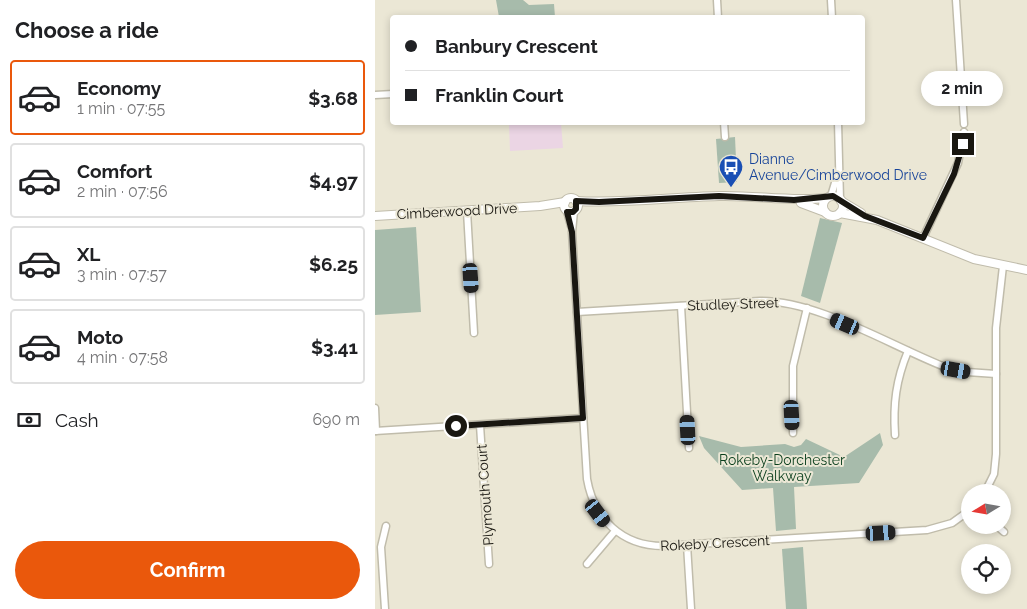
<!DOCTYPE html>
<html lang="en">
<head>
<meta charset="utf-8">
<style>
  :root { --surface:#fff; --page:#f2f2f2; --text:#202124; --muted:#757577; --line:#e0e0e0; --accent:#ea580c }
  body { margin:0; font-family:Raleway,sans-serif; background:var(--page); color:var(--text); height:100vh; display:flex; flex-direction:column; font-size:19px; white-space:nowrap }
  * { box-sizing:border-box; margin:0 }
  p { font-size:16px; color:var(--muted) }
  .icon { flex:none; width:28px; height:28px; fill:none; stroke:currentColor; stroke-width:2; stroke-linecap:round; stroke-linejoin:round }
  .map { position:relative; flex:1; overflow:hidden }
  .side { display:flex; flex-direction:column; background:var(--surface); width:375px }
  .side>* { flex:none }
  .top-card { position:absolute; left:15px; top:15px; width:475px; height:110px; border-radius:5px; box-shadow:0 2px 8px #0003; display:grid; align-content:center; height:110px; padding:0 15px; background:var(--surface) }
  .needle { width:32px; rotate:259deg }
  .buttons { position:absolute; left:586px; top:484px; display:grid; gap:10px }
  .buttons a { display:grid; place-items:center; width:50px; height:50px; border-radius:50%; background:var(--surface); box-shadow:0 2px 8px #0003; font-size:25px }
  .end { position:absolute; width:22px; height:22px; margin:-11px; border:6px solid #191711; background:#fff; box-shadow:0 0 0 2px #fff }
  .from { border-radius:50% }
  .bubble { position:absolute; height:35px; border-radius:18px; background:var(--surface); box-shadow:0 2px 8px #0003; font-size:16px; font-weight:700; line-height:35px; text-align:center }
  .car { position:absolute; width:15px; height:30px; margin:-15px -8px; border-radius:6px; box-shadow:0 0 4px 1px #0007; background:linear-gradient(#222 24%,#8ab4d8 0 40%,#222 0 76%,#8ab4d8 0 86%,#222 0) }
  .top-card b { display:flex; align-items:center; gap:18px; height:48px; font-size:19px }
  .top-card b+b { border-top:1px solid var(--line) }
  .top-card i { width:12px; height:12px; background:var(--text) }
  ul { padding:0; list-style:none }
  li { display:flex; align-items:center; gap:15px; height:75px; margin:0 10px 8px; padding:0 5px; border:2px solid var(--line); border-radius:5px }
  li div { flex:1 }
  li b { display:block; font-size:19px }
  li em { font-style:normal; font-weight:700 }
  li.active { border-color:var(--accent) }
  li>.icon { width:45px; height:45px; stroke-width:1.5 }
  h2 { padding:0 15px; font-size:22px; line-height:60px }
  .pay { display:flex; align-items:center; gap:12px; height:55px; padding:0 15px; font-size:19px }
  .pay p { margin-inline-start:auto }
  .primary-button { display:flex; gap:10px; margin-top:auto; padding:10px 15px }
  .primary-button a { flex:1; height:58px; border-radius:30px; background:var(--accent); color:#fff; font-size:20px; font-weight:700; line-height:58px; text-align:center }
  main { display:flex; flex:1; min-height:0 }
  .map>svg:first-child { display:block }
  .commercial { fill:#ebd5e4 }
  .green { fill:#a7bbab }
  .lines { fill:none; stroke-linecap:round; stroke-linejoin:round }
  .minor-casing { stroke:#c0bcab; stroke-width:9 }
  .tertiary-casing { stroke:#c0bcab; stroke-width:10 }
  .minor { stroke:#fff; stroke-width:6 }
  .tertiary { stroke:#fff; stroke-width:8 }
  .route { stroke:#191711; stroke-width:6 }
  .labels { text-anchor:middle; dominant-baseline:central; stroke-width:4; stroke-linejoin:round; paint-order:stroke }
  .transit-label { font-size:14px; fill:#164399; stroke:#ebe7d5; text-anchor:start }
  .street-label { font-size:14px; fill:#191711; stroke:#ebe7d5 }
  .park-label { font-size:14px; fill:#093e1c; stroke:#ebe7d5 }
</style>
</head>
<body>
<main>
<section class="side">
<h2>Choose a ride</h2>
<ul>
<li class="active"><svg class="icon" aria-label="car" viewBox="0 0 24 24"><path d="M5 17H2v-5l4-1 3-4h7l3 4 3 1v5h-3M9 17h6M6 11h13"/><circle cx="7" cy="17" r="2"/><circle cx="17" cy="17" r="2"/></svg><div><b>Economy</b><p>1 min · 07:55</p></div><em>$3.68</em></li>
<li><svg class="icon" aria-label="car" viewBox="0 0 24 24"><path d="M5 17H2v-5l4-1 3-4h7l3 4 3 1v5h-3M9 17h6M6 11h13"/><circle cx="7" cy="17" r="2"/><circle cx="17" cy="17" r="2"/></svg><div><b>Comfort</b><p>2 min · 07:56</p></div><em>$4.97</em></li>
<li><svg class="icon" aria-label="car" viewBox="0 0 24 24"><path d="M5 17H2v-5l4-1 3-4h7l3 4 3 1v5h-3M9 17h6M6 11h13"/><circle cx="7" cy="17" r="2"/><circle cx="17" cy="17" r="2"/></svg><div><b>XL</b><p>3 min · 07:57</p></div><em>$6.25</em></li>
<li><svg class="icon" aria-label="car" viewBox="0 0 24 24"><path d="M5 17H2v-5l4-1 3-4h7l3 4 3 1v5h-3M9 17h6M6 11h13"/><circle cx="7" cy="17" r="2"/><circle cx="17" cy="17" r="2"/></svg><div><b>Moto</b><p>4 min · 07:58</p></div><em>$3.41</em></li>
</ul>
<div class="pay"><svg class="icon" aria-label="cash" viewBox="0 0 24 24"><path d="M3 7h18v10H3z"/><circle cx="12" cy="12" r="2"/></svg>Cash<p>690 m</p></div>
<div class="primary-button"><a>Confirm</a></div>
</section>
<div class="map">
<svg width="652" height="609" viewBox="0 0 652 609">
  <rect width="100%" height="100%" fill="#ebe7d5"/>
  <path class="commercial" d="M134,123H186L188,148L135,151Z"/>
  <g class="green">
    <path d="M121,0H148L154,5L179,4L180,17H124Z"/>
    <path d="M360,137L362,182L344,183L341,139Z"/>
    <path d="M445,218L467,223L445,303L426,296Z"/>
    <path d="M41,227L46,312L0,315V230Z"/>
    <path d="M505,433L508,445L484,483L419,487L421,529L401,531L398,488L367,490L329,448L324,436L366,447L410,444L419,447L426,445L431,439L469,457Z"/>
    <path d="M428,547L432,609H411L407,549Z"/>
  </g>
  <g class="lines">
    <defs>
      <g id="minor">
        <path d="M342,0L343,18"/>
        <path d="M456,0L457,18"/>
        <path d="M581,0L589,124"/>
        <path d="M0,95L18,94"/>
        <path d="M349,122L350,137"/>
        <path d="M463,122L465,200"/>
        <path d="M456,196L462,176"/>
        <path d="M92,211L99,333"/>
        <path d="M192,211L196,226"/>
        <path d="M199,211L197,232L212,479C219,519 247,546 288,546L552,530L577,523L595,510"/>
        <path d="M548,238L583,163L589,132"/>
        <path d="M306,306L314,448"/>
        <path d="M202,312L385,301C442,300 516,346 570,367L592,372L621,374"/>
        <path d="M0,408L1,431"/>
        <path d="M105,425L114,564"/>
        <path d="M0,431L208,418"/>
        <path d="M418,433V366L432,308"/>
        <path d="M520,435C518,404 521,380 533,351"/>
        <path d="M610,492L619,474L621,454V328L628,266"/>
        <path d="M621,525L629,532"/>
        <path d="M312,545L316,609"/>
        <path d="M212,564L240,531"/>
        <path d="M10,609L6,547L11,526"/>
      </g>
      <g id="tertiary">
        <circle cx="458" cy="206" r="10"/>
        <circle cx="196" cy="205" r="7"/>
        <path d="M201,201C249,204 296,197 344,196C380,195 415,202 451,198"/>
        <path d="M466,201L486,213"/>
        <path d="M426,203L450,212"/>
        <path d="M465,213L502,220L599,259L652,270"/>
        <path d="M0,216L165,206L190,202"/>
      </g>
    </defs>
    <use href="#minor" class="minor-casing"/>
    <use href="#tertiary" class="tertiary-casing"/>
    <use href="#minor" class="minor"/>
    <use href="#tertiary" class="tertiary"/>
  </g>
  <g class="lines">
    <path class="route" d="M81,426L208,418L197,232L192,212H198L201,209V201L224,202L344,196L419,200L458,196L490,216L548,238L579,174L588,144"/>
  </g>
  <defs>
    <symbol id="bus-pin" viewBox="-11 -11 22 30"><path d="M0 17L-7.5 6A9.5 9.5 0 1 1 7.5 6Z" fill="#1a4fb4" stroke="#ebe7d5"/><path d="M-5-6H5V4H4V6H2V4H-2V6H-4V4H-5ZM-3.5-4V0h7V-4ZM-3.5 1.2v1.5H-2V1.2ZM2 1.2v1.5H3.5V1.2Z" fill="#fff"/></symbol>
  </defs>
  <g fill-rule="evenodd">
    <use href="#bus-pin" x="342" y="153" width="28" height="38"/>
  </g>
  <g class="labels">
    <g class="transit-label">
      <text x="374" y="159">Dianne<tspan x="374" dy="16">Avenue/Cimberwood Drive</tspan></text>
    </g>
    <g class="street-label">
      <text transform="translate(82 211) rotate(-3)">Cimberwood Drive</text>
      <text transform="translate(358 304) rotate(-2)">Studley Street</text>
      <text transform="translate(110 495) rotate(-94)">Plymouth Court</text>
      <text transform="translate(340 543) rotate(-3)">Rokeby Crescent</text>
    </g>
    <g class="park-label">
      <text x="407" y="460">Rokeby-Dorchester<tspan x="407" dy="16">Walkway</tspan></text>
    </g>
  </g>
</svg>
<div class="buttons">
<a><svg class="needle" viewBox="-14 -14 28 28"><path d="M0-13l5 13h-10z" fill="#e53935"/><path d="M0 13l5-13h-10z" fill="#757577"/></svg></a>
<a><svg class="icon" aria-label="locate" viewBox="0 0 24 24"><circle cx="12" cy="12" r="6"/><path d="M12 2v4M12 18v4M2 12h4M18 12h4"/></svg></a>
</div>
<i class="end from" style="left:81px;top:426px"></i>
<i class="end" style="left:588px;top:144px"></i>
<div class="bubble" style="left:546px;top:71px;width:82px">2 min</div>
<i class="car" style="left:96px;top:278px;rotate:176deg"></i>
<i class="car" style="left:470px;top:324px;rotate:293deg"></i>
<i class="car" style="left:581px;top:370px;rotate:100deg"></i>
<i class="car" style="left:417px;top:415px;rotate:177deg"></i>
<i class="car" style="left:313px;top:430px;rotate:357deg"></i>
<i class="car" style="left:223px;top:513px;rotate:143deg"></i>
<i class="car" style="left:506px;top:533px;rotate:87deg"></i>
<div class="top-card">
<b><i class="from"></i>Banbury Crescent</b>
<b><i></i>Franklin Court</b>
</div>
</div>
</main>
</body>
</html>
